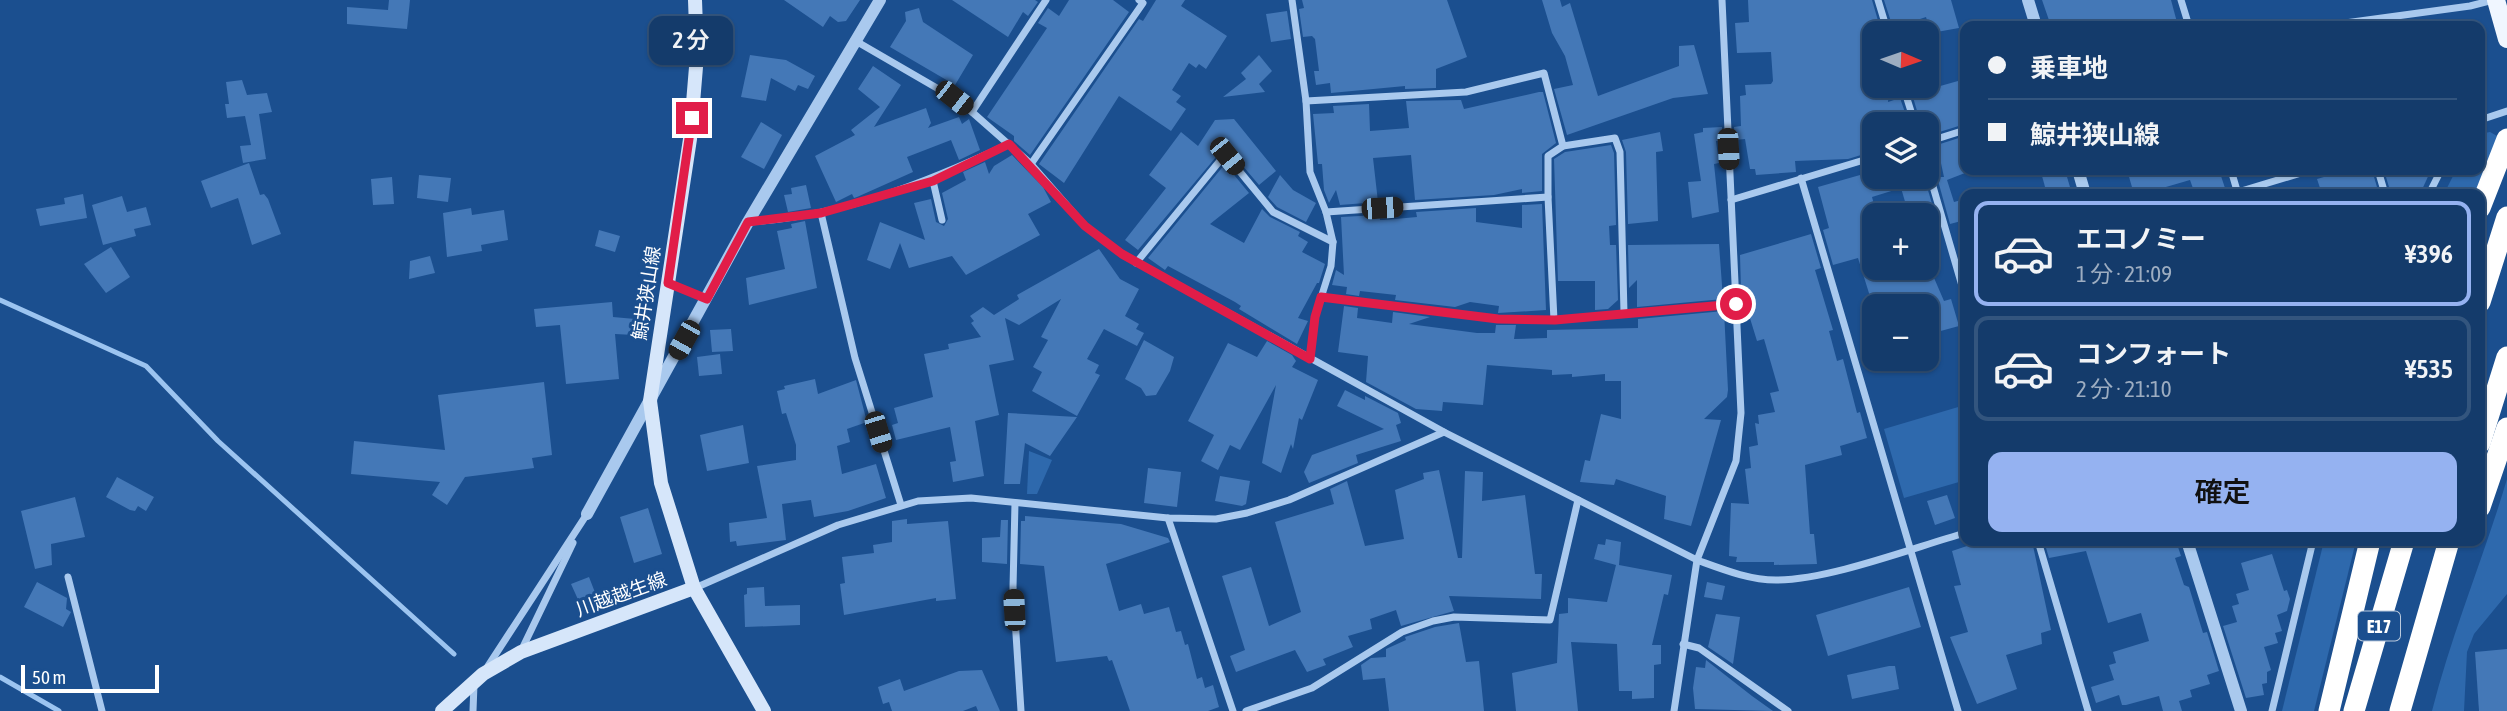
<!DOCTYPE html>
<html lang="ja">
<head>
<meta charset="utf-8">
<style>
  :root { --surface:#143b6b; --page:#1d4271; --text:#f1f3f6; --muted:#9dadc1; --line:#33557e; --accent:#95b2f1 }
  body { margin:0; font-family:"Asap Condensed","Noto Sans JP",sans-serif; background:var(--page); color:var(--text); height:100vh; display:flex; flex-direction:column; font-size:26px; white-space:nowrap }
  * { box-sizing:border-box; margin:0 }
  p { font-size:23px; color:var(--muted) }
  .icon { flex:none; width:38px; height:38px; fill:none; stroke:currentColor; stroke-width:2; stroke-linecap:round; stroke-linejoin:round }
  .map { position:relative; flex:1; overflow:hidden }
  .details { position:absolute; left:1960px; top:189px; width:525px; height:357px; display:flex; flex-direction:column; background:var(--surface); border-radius:14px; box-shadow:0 2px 5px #0004,0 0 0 2px var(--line) }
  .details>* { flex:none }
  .top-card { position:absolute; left:1960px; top:21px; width:525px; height:154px; border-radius:14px; box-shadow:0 2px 5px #0004,0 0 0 2px var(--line); display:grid; align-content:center; height:154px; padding:0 28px; background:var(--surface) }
  .needle { width:46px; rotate:92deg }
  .controls { position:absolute; left:1862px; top:21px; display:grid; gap:14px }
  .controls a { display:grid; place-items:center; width:77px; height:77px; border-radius:14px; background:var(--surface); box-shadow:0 2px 5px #0004,0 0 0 2px var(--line); font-size:35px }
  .scale { position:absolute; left:21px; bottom:18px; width:138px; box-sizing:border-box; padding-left:7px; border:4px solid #fff; border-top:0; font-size:19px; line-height:24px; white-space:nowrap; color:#fff; -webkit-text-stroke:5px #1b4f8f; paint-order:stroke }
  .end { position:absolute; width:32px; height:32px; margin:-16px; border:9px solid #e11d48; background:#fff; box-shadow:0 0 0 4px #fff }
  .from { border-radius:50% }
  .bubble { position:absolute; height:49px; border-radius:14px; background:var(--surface); box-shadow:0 2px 5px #0004,0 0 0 2px var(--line); font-size:23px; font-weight:600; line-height:49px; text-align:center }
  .car { position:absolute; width:21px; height:42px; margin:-21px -10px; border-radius:9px; box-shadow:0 0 5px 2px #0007; background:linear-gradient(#222 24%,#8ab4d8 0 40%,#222 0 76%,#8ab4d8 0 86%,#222 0) }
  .top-card b { display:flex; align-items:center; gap:24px; height:66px; font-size:26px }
  .top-card b+b { border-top:2px solid var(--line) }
  .top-card i { width:18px; height:18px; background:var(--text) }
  ul { padding:12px 0 0; list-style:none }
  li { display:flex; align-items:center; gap:21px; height:105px; margin:0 14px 10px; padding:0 14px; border:4px solid var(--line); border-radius:14px }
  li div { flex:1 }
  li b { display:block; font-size:26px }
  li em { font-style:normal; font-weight:600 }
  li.active { border-color:var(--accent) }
  li>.icon { width:63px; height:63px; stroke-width:1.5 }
  .primary-button { display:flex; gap:14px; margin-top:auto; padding:14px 28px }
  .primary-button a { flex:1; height:80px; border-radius:14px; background:var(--accent); color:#111; font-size:28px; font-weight:600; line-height:80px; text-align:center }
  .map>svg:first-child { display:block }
  .green { fill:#2e69ad }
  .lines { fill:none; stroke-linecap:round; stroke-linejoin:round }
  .stream { stroke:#9cc4f0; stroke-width:5 }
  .building { fill:#4478b7 }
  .minor { stroke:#a9c9ee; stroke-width:7 }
  .tertiary { stroke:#a9c9ee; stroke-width:12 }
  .secondary { stroke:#d6e6fa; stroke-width:14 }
  .primary { stroke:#f0f6ff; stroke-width:18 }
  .motorway { stroke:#fff; stroke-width:21 }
  .route { stroke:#e11d48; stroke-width:9 }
  .labels { text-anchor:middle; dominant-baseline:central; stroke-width:6; stroke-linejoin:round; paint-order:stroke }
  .shield { fill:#1b4f8f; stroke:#bbcadd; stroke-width:2 }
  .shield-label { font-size:18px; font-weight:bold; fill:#fff }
  .street-label { font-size:19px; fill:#fff; stroke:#1b4f8f }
</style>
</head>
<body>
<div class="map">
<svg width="2507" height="711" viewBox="0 0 2507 711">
  <rect width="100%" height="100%" fill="#1b4f8f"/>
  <g class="green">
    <path d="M2490,132L2499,137L2474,194H2444L2456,170H2480V134Z"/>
    <path d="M1965,405V491L1962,492L1959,482L1904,498L1884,429Z"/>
    <path d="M1029,451L1052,460L1037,494H1027Z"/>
    <path d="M2507,479V594L2474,634L2467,652L2464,711H2432C2452,632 2484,557 2507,479Z"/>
    <path d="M2324,541H2356L2314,711H2282Z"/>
  </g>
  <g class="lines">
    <g class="stream">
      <path d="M0,300L146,366L218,441L454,654"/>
      <path d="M0,677L59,711"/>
    </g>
  </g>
  <g class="building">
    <path d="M389,0H410L407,29L347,24V7L388,10Z"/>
    <path d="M784,0H860L846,21L838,22L830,16L823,27Z"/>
    <path d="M952,0H1035L1038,2L1028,16L1023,12L1008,37Z"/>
    <path d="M1069,0H1113L1129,12L1030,155L1014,141V136L987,117L1047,28L1038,23L1048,8L1059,16Z"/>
    <path d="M1156,0H1185L1181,6L1227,36L1206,69L1199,64L1196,68L1189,63L1172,90L1181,96L1176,102L1186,109L1171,131L1119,96L1064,183L1039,164L1139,19L1143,21Z"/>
    <path d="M1302,0H1447L1467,57L1436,69V88L1405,89V86L1331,93L1330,83L1316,85L1314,71H1319L1315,39L1312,36L1303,37L1299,9L1304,8Z"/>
    <path d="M1542,0H1560L1562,7L1570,3L1598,96L1679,66V46L1694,45L1708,94L1673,98L1567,135L1554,89L1573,85L1565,56L1552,33Z"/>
    <path d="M1748,0H1872L1881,31L1874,33V91L1889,92L1888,102L1900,98L1909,124H1874V151L1848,159L1795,161L1796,172L1756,175L1755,169H1750L1745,139L1735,140L1734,127L1741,126L1740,96L1746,95L1745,85L1771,84L1773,81L1771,52L1737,53L1735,23L1749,22Z"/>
    <path d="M1884,0H1951L1959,28L1931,33L1926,17L1893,28Z"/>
    <path d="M2042,0H2171L2178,26H2051Z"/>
    <path d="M919,8L923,22L973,55L955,85L890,47L906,21L905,12Z"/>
    <path d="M1287,11L1291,39L1271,42L1266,14Z"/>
    <path d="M750,55L786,60L815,76L808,89L798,85L795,91L771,78L766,101L741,97Z"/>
    <path d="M1259,55L1272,71L1259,84L1265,92L1223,97L1246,79L1241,73Z"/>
    <path d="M873,66L901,85L874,127L926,108L931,123L928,128L959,117L962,124L969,119L980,150L959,160L951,140L907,157L913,172L857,197L854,198L852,194L836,202L815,156L855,135L851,130L880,107L858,89Z"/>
    <path d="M1965,79V124L1933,134L1930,124H1921L1912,94Z"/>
    <path d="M242,80L247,95L267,93L272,112L259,114L266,159L243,163L240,146L251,145L245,116L227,118L225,104H229L226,82Z"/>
    <path d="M1539,92H1543L1556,143L1542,154V191L1522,193V189L1494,195L1415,200L1411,155L1373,158L1378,202L1340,205L1336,190L1329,203L1324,190L1322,164H1318L1313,114L1334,113L1333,106L1369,104L1370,131L1409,128L1406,101L1461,100L1464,109Z"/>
    <path d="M1234,119L1276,171L1259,185L1231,152L1221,151L1138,250L1125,240L1166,188L1149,175L1181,132L1198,146L1215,120Z"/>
    <path d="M761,122L782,135L764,169L741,157Z"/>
    <path d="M1722,127V141H1716L1719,163L1714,164L1719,212L1692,218L1688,182L1701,181L1694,134L1703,132V128Z"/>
    <path d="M1660,132L1663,151L1656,152L1658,221L1628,224L1626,152L1622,140Z"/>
    <path d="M1965,136V173L1947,180L1954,202L1965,199V220L1950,224L1937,177H1944L1937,145Z"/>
    <path d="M1611,145L1614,153L1616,225L1609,226L1610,245H1616L1618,300L1608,309L1595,310V281H1558L1554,159L1565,152Z"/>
    <path d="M1012,155L1043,187L1051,202L1028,214L1040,235L966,275L952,256L909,268L900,243L890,269L867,260L880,222L925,240L914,203L931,199L936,222L944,226L948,219L942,193L966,180L963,172L985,162L989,174L994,166Z"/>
    <path d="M249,163L260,195L264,194L268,199L281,234L252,245L238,198L211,208L201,181Z"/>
    <path d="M1225,164L1249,193L1210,224L1244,243L1262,209L1270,217L1300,232L1298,236L1308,242L1302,252L1325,264L1319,283H1317L1298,318L1308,321L1297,344L1239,309L1241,306L1235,302L1168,266L1165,270L1148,258Z"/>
    <path d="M2065,170L2072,194H2047L2042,176Z"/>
    <path d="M2127,170H2219L2227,194H2195L2190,180L2159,189L2161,194H2134Z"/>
    <path d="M2348,170H2372L2379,194H2322L2317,179Z"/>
    <path d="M2384,170H2431L2420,194H2391Z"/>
    <path d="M1874,171V177H1924L1939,227L1927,231V215H1909L1901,188L1872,197L1876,212L1874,268H1927L1928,264L1944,301L1951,299L1959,326L1937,332L1927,304L1922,305L1915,298L1889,306H1873L1858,258L1833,265L1823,230L1829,228L1818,187Z"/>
    <path d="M419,175L451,178L448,202L417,198Z"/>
    <path d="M1280,175L1293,190L1316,203L1306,222L1277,207L1268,197Z"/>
    <path d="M392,177L394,204L373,205L371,179Z"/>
    <path d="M806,185L811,208L788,212L784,195L792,194L791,188Z"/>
    <path d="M83,194L87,218L40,226L36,209L65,204L64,198Z"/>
    <path d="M122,196L127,212L146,207L151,225L134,229L136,236L103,245L92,205Z"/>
    <path d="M1542,204L1546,310L1498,313L1499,306L1470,302L1455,307L1395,300L1396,295L1360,291L1359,296L1346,294L1347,287L1332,285L1336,270L1344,275L1341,217L1379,215L1380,220H1384L1417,217L1416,212L1476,208V222L1522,228V205Z"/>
    <path d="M471,208L472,215L504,210L508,240L481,245L482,251L447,257L443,213Z"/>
    <path d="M805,221L817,288L749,305L746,278L785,269L777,231L792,228L791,224Z"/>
    <path d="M599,230L620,236L615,252L595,246Z"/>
    <path d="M1811,234L1821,268L1815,270L1833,330L1829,331L1837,361L1843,359L1857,413L1860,412L1867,438L1840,446L1842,455L1805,465L1810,534H1814L1817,564L1774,565V562H1736L1737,557L1729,556L1731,503L1749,504L1745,469L1751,468L1749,447L1758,445L1755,423L1759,424L1758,415L1775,412L1770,393L1779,391L1764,339L1757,341L1741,289L1740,255Z"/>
    <path d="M1719,244L1723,299L1637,307V280L1629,288L1628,245Z"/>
    <path d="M111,247L130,277L106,293L84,264Z"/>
    <path d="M1099,249L1120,279L1139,289L1125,316L1139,324L1136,329L1144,333L1137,346L1104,329L1087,359L1099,365L1095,373L1100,375L1077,416L1032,391L1042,372L1033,367L1048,340L1041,337L1061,299L1019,325L1005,318L1014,360L989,365L999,415L975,421L984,476L953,482L950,462L956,461L950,427L896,440L892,425L898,423L894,408L933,397L924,354L949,349L948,344L981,337L971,323L974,321L970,316L983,307L994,315L1019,299L1017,295Z"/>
    <path d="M430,256L435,273L409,279L410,261Z"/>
    <path d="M612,302L613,317L635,319L634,335L615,334L619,379L566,384L560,325L536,327L534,309Z"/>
    <path d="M1344,306L1358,308L1357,318L1392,323L1393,312L1430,317L1409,324L1477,333H1495L1496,325H1516L1514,339L1547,338V330L1638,328V319L1724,311L1728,390L1727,397L1704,419L1721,420L1691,526L1664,519L1666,496L1616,479L1614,485L1580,482L1585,460L1590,461L1601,414L1621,419V381H1605V374L1572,377V374L1552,375V370L1487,365L1483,405L1443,402L1442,411L1416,409L1366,382L1368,356L1338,352Z"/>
    <path d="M731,329L733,351L712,352L710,330Z"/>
    <path d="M1144,340L1174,357L1170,371L1156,395L1146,396L1141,388L1125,379Z"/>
    <path d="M1267,341L1292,355L1296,361L1292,367L1318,380L1302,420L1299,418L1293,449L1291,444L1281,473L1262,463L1276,385L1240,450L1230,445L1218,470L1201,461L1214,435L1188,421L1228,343L1257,357Z"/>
    <path d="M720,354L722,374L699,376L697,357Z"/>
    <path d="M815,379L818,394L856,380L867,422L847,429L850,442L837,446L842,474L876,464L886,498L848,511L814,517L811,500L782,504L786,540L737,546L736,541L730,542L729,523L767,518L757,466L796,460V445L786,413L782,414L777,391L785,389L784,386Z"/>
    <path d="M544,382L552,455L532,458L534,468L465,477L447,505L432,495L440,482L351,474L354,441L445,450L438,395Z"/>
    <path d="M1345,390L1365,400V396L1398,413L1401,423L1396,425L1401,441L1356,455L1358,463L1309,483L1304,472L1312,455L1384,429L1337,406Z"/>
    <path d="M1008,413L1077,417L1050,456L1025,443L1020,484H1004Z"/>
    <path d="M743,425L749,463L707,471L700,435Z"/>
    <path d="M1148,468L1181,472L1177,507L1144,503Z"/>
    <path d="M1439,470L1458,558H1462L1465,471L1483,472L1482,501L1525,495L1535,574H1542L1541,599L1449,596L1454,611L1401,626L1396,610L1370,619L1372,629L1348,636L1353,647L1323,659L1326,665L1307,672L1295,650L1236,672L1230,656L1245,650L1222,576L1251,567L1269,626L1301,612L1275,522L1334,504L1330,489L1347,481L1365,546L1404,539L1395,490L1424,479L1423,473Z"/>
    <path d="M1220,476L1250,481L1246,504L1242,506L1215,501Z"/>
    <path d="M117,477L154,497L146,511L138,506L135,511L130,510L106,497Z"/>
    <path d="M1947,495L1955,518L1935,525L1927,501Z"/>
    <path d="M75,497L85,537L51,544L52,565L35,569L21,511Z"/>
    <path d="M648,508L662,554L634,563L620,517Z"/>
    <path d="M1025,516L1121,524L1168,538L1170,542L1106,564L1119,611L1141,604L1144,614L1169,607L1176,632L1181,631L1185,645L1188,644L1197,679L1202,677L1205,688L1213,685L1219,707L1208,711H1130L1112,660L1109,661L1107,656L1056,662L1044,566L1020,564L1021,521H1025Z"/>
    <path d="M907,519V524L948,521L956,599L936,601V598L844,615L840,584L845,583L842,557L874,553L873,545L892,542V521Z"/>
    <path d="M1001,520H1008L1007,564L982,562V538L1000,537Z"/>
    <path d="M1606,539L1621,542L1619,565L1672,575L1668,595L1664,594L1652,645H1661V664L1654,665V698L1632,699V691H1619L1617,644L1571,642L1578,711H1516L1512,673L1557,663L1559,614L1568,613V598L1607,602L1616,565L1594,559L1598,544L1605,545Z"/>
    <path d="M1982,541H2032L2051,630L2041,633L2042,644L2006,655L2017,689L1977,704L1950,637L1968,632L1954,586L1961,585L1952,551Z"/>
    <path d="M2044,541H2176L2181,556L2175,558L2184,585L2189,587L2203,633L2207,632L2219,671L2207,675L2210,684L2190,690L2192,697L2179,701L2182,711H2163L2159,696L2126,705H2122L2119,695L2096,703L2091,687L2114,680L2109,665L2116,663L2113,652L2149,641L2141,613L2108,623L2086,551L2049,558Z"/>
    <path d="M2272,554L2284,591L2287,590L2290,599L2287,611L2277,615L2282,631L2275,633L2278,643L2264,647L2271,670L2267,672V683L2262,684L2264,695L2246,698L2223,626L2237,622L2232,606L2239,604L2236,594L2249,590L2241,563Z"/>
    <path d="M589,577L596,595L605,591L611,605L585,615L571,584Z"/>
    <path d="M37,582L67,598L66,609L71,612L63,627L24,607Z"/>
    <path d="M1707,582L1725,586L1722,600L1704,597Z"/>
    <path d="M764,587L765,606L800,605V625L745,627L744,595L747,594V588Z"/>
    <path d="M1909,587L1921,627L1828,656L1816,615Z"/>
    <path d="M1716,614L1740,617L1733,664L1708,647Z"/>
    <path d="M1459,623L1466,662L1479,661L1484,711H1389L1385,678L1363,680L1361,665L1371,658L1386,657V649L1406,640L1405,637L1435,627Z"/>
    <path d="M2507,649V711H2479L2475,652Z"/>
    <path d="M1706,660L1752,696L1773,711L1695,709L1693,688L1696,667L1705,668Z"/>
    <path d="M1889,666H1895L1899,689L1852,699L1847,675Z"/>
    <path d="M982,670L1000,711H978L976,706L963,711H892L889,702L883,704L878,687L900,679L904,691L959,671Z"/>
  </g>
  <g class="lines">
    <g class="minor">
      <path d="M1292,0L1306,101L1310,172L1326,212L1333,242L1331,266L1315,317L1310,359"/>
      <path d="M1878,0L1888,33"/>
      <path d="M2181,0L2189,26"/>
      <path d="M2323,26L2470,6L2493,0"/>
      <path d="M854,40L954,98L972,112L1031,164L1085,226L1122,254L1444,432"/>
      <path d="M1903,86L1915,124"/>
      <path d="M1306,101L1466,92L1544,73L1563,146"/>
      <path d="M972,112L1046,0"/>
      <path d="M2480,120L2507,111"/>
      <path d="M1927,142L1965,130"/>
      <path d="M1031,164L1143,3L1139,0"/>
      <path d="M1927,166L1965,296"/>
      <path d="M2231,170L2238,194"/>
      <path d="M2378,170L2385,194"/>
      <path d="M1801,178L1958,711"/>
      <path d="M933,181L942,220"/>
      <path d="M2238,192L2311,170"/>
      <path d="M2429,194L2441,170"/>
      <path d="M1548,197L1554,320"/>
      <path d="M1731,200L1874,157"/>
      <path d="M1326,212L1548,197V156L1563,146L1615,138L1620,152L1624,313"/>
      <path d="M821,213L855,358L901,505"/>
      <path d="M748,222C840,217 926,183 1009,144"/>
      <path d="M1136,263L1223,157L1227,156L1273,212L1333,242"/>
      <path d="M669,283L706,299"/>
      <path d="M1321,297L1498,319L1554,320L1736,304"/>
      <path d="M1015,503L1013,588L1021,711"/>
      <path d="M1168,518L1233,711"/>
      <path d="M2038,541L2088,711"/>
      <path d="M68,577L102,711"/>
      <path d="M695,588L838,525L918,501L971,498L1168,518L1216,519L1247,513L1289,500L1444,432L1697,560C1722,569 1749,580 1776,580C1829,580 1912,548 1965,533"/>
      <path d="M1683,644L1699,648L1788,711"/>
      <path d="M522,649L573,543"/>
      <path d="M488,666L587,514"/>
      <path d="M473,711L474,684"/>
      <path d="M1246,711L1312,688L1402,632L1433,621L1454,617L1550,620L1578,500"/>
      <path d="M1674,711L1697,560L1736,461L1741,413L1722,0"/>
      <path d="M2272,711L2313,541"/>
    </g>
    <g class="tertiary">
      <path d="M2028,0L2036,26"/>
      <path d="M2078,170L2085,194"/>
      <path d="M587,514L748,222L880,0"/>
      <path d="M2187,541L2241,711"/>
    </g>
    <g class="secondary">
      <path d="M694,588L661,483L650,401L690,139L697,55L695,0"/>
      <path d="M442,711L483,674L521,652L694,588L764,711"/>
    </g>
    <path class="primary" d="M2496,0L2507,39"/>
    <g class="motorway">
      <path d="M2480,208L2507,139"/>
      <path d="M2480,302L2507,217"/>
      <path d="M2480,443L2507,357"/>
      <path d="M2480,507L2507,428"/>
      <path d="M2329,711L2370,541"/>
      <path d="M2354,711L2404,541"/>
      <path d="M2400,711L2449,541"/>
    </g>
  </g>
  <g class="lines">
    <path class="route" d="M692,118L668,283L707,299L748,222L821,213L933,181L1009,144L1085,226L1122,254L1310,359L1315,317L1321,297L1498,319L1555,320L1736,304"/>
  </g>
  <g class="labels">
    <rect class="shield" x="2358" y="611.5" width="42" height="29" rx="5"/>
    <g class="shield-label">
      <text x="2379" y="626">E17</text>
    </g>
    <g class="street-label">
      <text transform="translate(646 293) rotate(-81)">鯨井狭山線</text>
      <text transform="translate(621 594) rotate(-20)">川越越生線</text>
    </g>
  </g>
</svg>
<div class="controls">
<a><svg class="needle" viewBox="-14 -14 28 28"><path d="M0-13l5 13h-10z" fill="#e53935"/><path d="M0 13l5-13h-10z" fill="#9dadc1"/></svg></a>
<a><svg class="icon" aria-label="layers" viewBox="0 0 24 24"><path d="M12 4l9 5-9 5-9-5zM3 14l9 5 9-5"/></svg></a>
<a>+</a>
<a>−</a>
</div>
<div class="scale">50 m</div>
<i class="end from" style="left:1736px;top:304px"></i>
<i class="end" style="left:692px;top:118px"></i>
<div class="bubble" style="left:649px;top:16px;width:84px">2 分</div>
<i class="car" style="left:954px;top:98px;rotate:128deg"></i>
<i class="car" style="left:1728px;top:149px;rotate:177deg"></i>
<i class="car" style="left:1227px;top:156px;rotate:141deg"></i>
<i class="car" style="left:1382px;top:208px;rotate:86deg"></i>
<i class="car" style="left:684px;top:340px;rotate:209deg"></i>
<i class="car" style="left:878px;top:432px;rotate:163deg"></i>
<i class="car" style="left:1014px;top:610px;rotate:357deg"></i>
<div class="top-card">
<b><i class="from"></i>乗車地</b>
<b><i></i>鯨井狭山線</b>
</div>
<section class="details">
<ul>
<li class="active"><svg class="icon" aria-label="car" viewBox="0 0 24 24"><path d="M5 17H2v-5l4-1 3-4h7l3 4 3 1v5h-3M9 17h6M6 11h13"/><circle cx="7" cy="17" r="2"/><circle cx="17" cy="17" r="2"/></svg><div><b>エコノミー</b><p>1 分 · 21:09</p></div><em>¥396</em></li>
<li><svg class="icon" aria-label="car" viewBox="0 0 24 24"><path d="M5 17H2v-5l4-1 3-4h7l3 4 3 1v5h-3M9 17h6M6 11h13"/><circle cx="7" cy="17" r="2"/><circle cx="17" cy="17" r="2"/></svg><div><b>コンフォート</b><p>2 分 · 21:10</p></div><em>¥535</em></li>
</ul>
<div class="primary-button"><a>確定</a></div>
</section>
</div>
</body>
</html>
